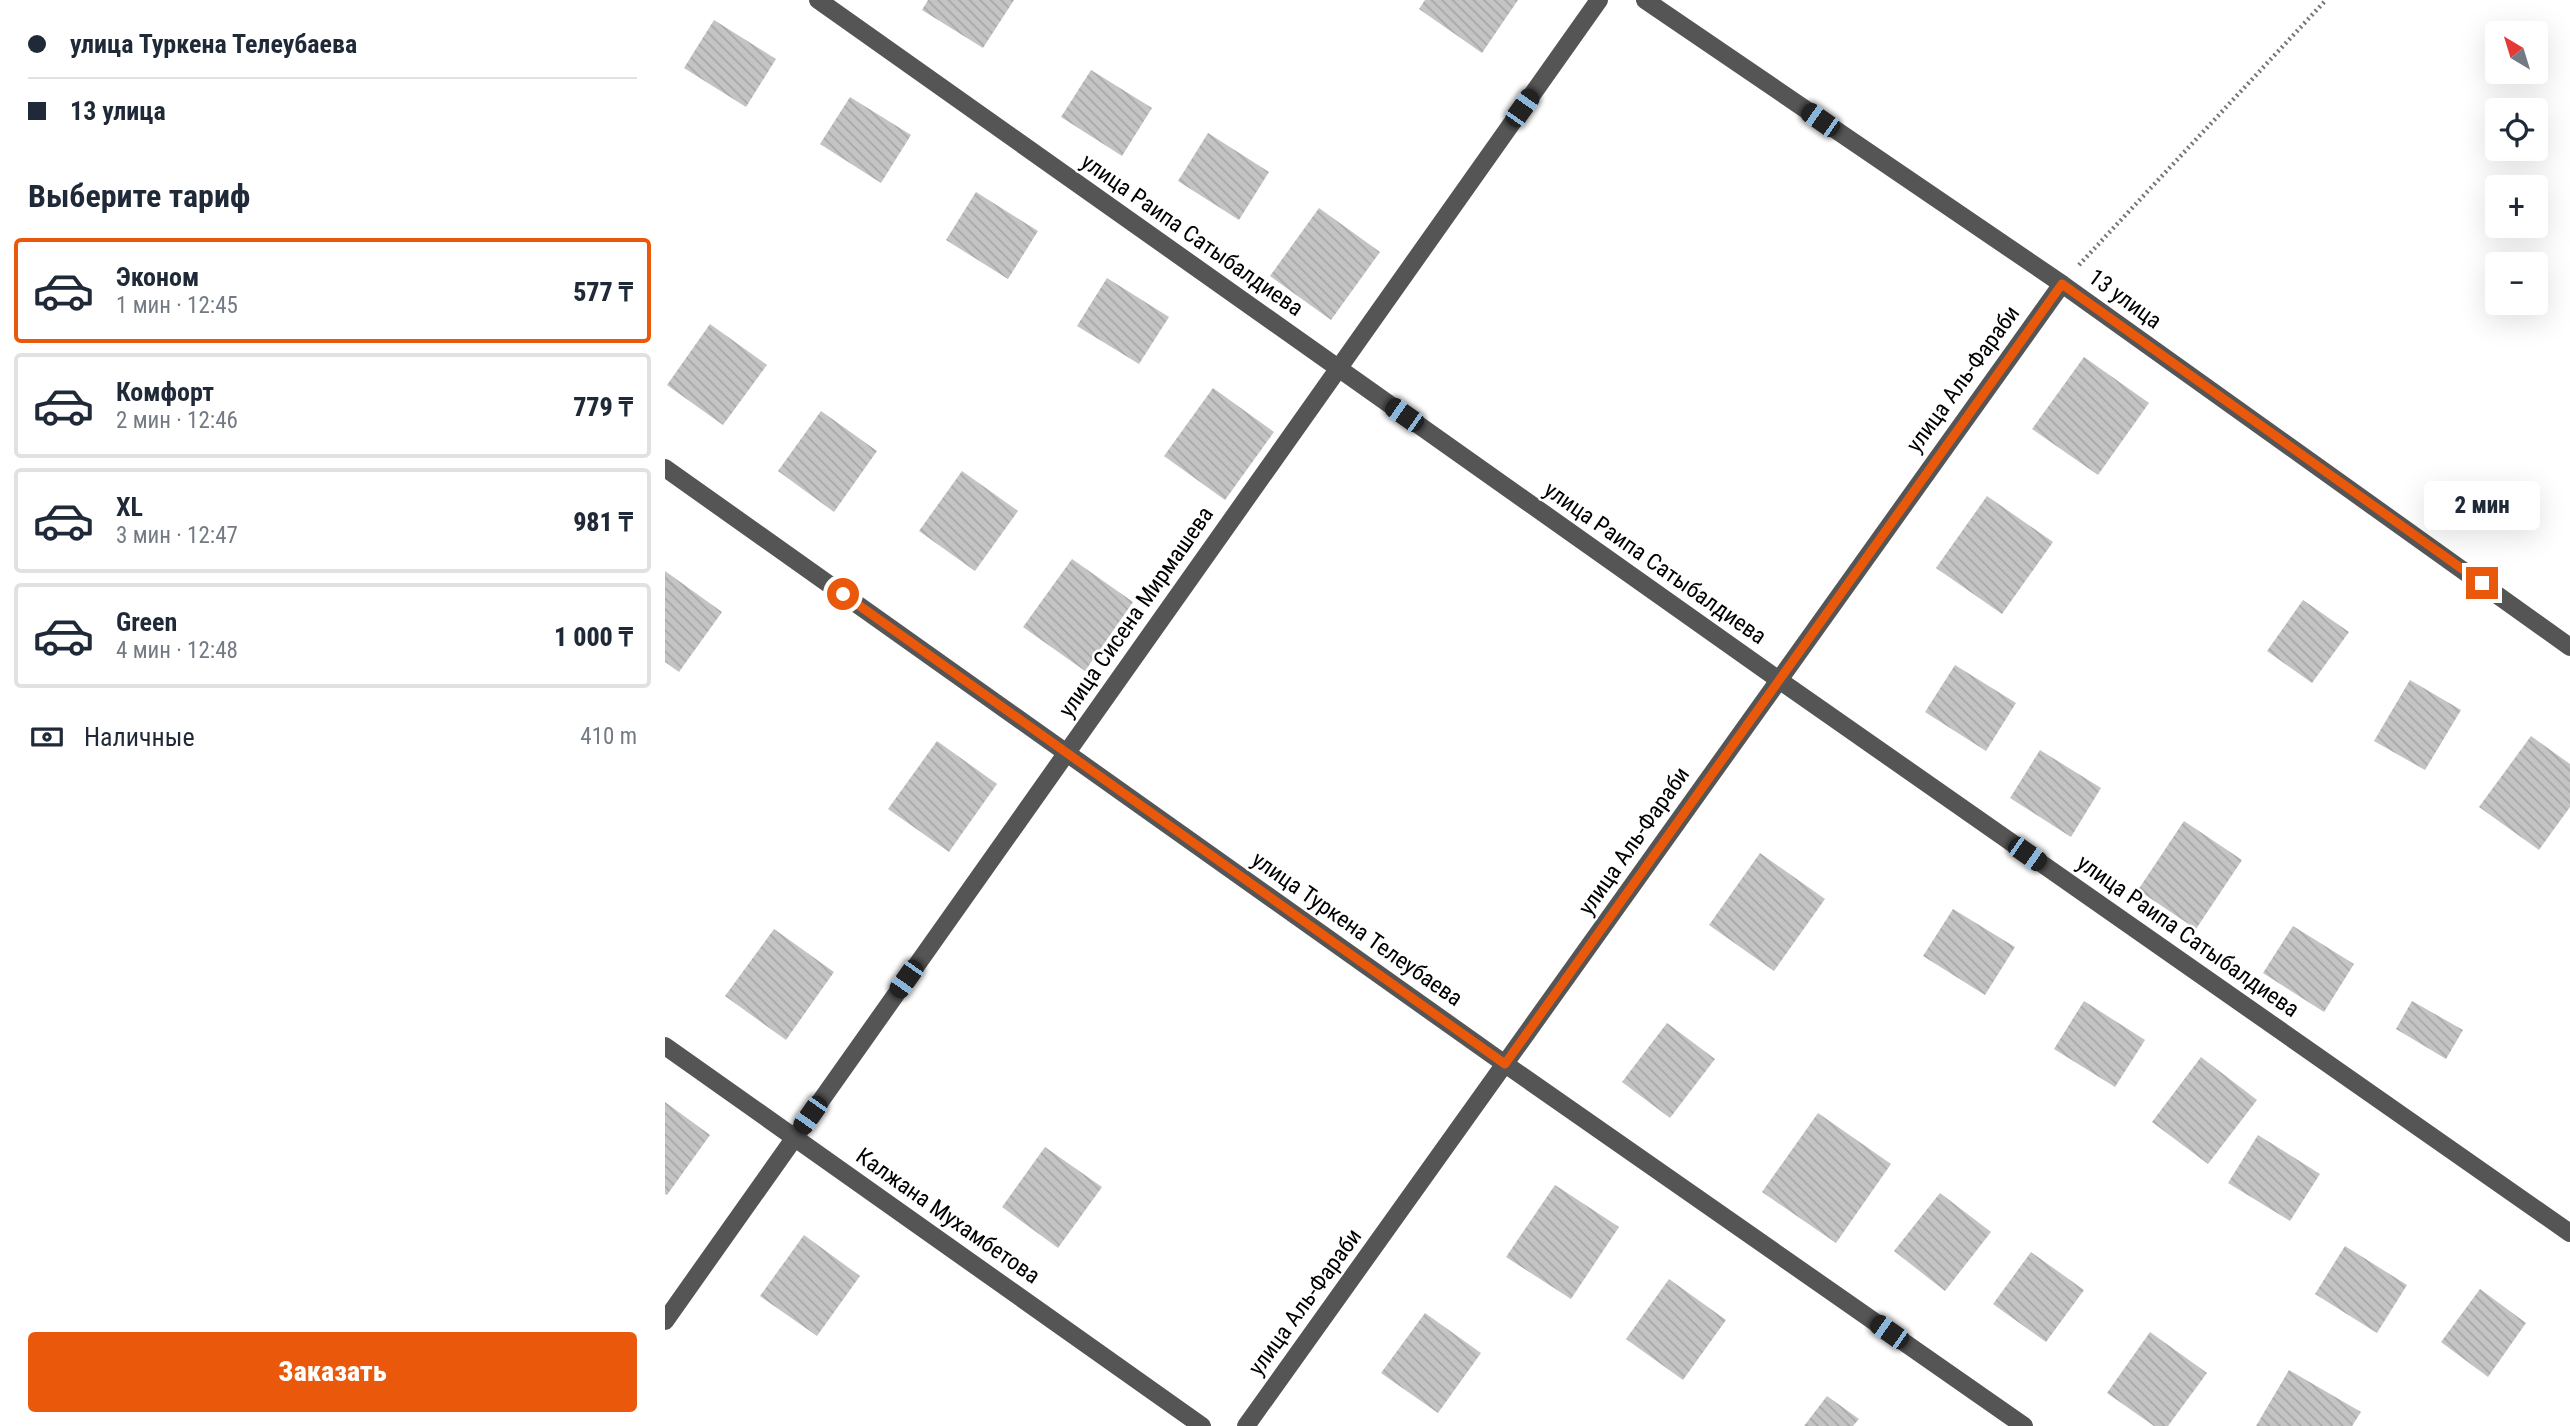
<!DOCTYPE html>
<html lang="ru">
<head>
<meta charset="utf-8">
<style>
  :root { --surface:#fff; --page:#f2f2f3; --text:#1f2937; --muted:#747a83; --line:#e0e1e3; --accent:#ea580c }
  body { margin:0; font-family:"Roboto Condensed",sans-serif; background:var(--page); color:var(--text); height:100vh; display:flex; flex-direction:column; font-size:26px; white-space:nowrap }
  * { box-sizing:border-box; margin:0 }
  p { font-size:23px; color:var(--muted) }
  .icon { flex:none; width:38px; height:38px; fill:none; stroke:currentColor; stroke-width:2; stroke-linecap:round; stroke-linejoin:round }
  .map { position:relative; flex:1; overflow:hidden }
  .side { display:flex; flex-direction:column; background:var(--surface); width:665px }
  .side>* { flex:none }
  .top-card { display:grid; align-content:center; height:154px; padding:0 28px; background:var(--surface) }
  .needle { width:46px; rotate:322deg }
  .buttons { position:absolute; left:1820px; top:21px; display:grid; gap:14px }
  .buttons a { display:grid; place-items:center; width:63px; height:63px; border-radius:7px; background:var(--surface); box-shadow:0 7px 28px #0002; font-size:35px }
  .end { position:absolute; width:32px; height:32px; margin:-16px; border:9px solid #ea580c; background:#fff; box-shadow:0 0 0 4px #fff }
  .from { border-radius:50% }
  .bubble { position:absolute; height:49px; border-radius:7px; background:var(--surface); box-shadow:0 7px 28px #0002; font-size:23px; font-weight:800; line-height:49px; text-align:center }
  .car { position:absolute; width:21px; height:42px; margin:-21px -10px; border-radius:9px; box-shadow:0 0 5px 2px #0007; background:linear-gradient(#222 24%,#8ab4d8 0 40%,#222 0 76%,#8ab4d8 0 86%,#222 0) }
  .top-card b { display:flex; align-items:center; gap:24px; height:66px; font-size:26px }
  .top-card b+b { border-top:2px solid var(--line) }
  .top-card i { width:18px; height:18px; background:var(--text) }
  ul { padding:0; list-style:none }
  li { display:flex; align-items:center; gap:21px; height:105px; margin:0 14px 10px; padding:0 14px; border:4px solid var(--line); border-radius:7px }
  li div { flex:1 }
  li b { display:block; font-size:26px }
  li em { font-style:normal; font-weight:800 }
  li.current { border-color:var(--accent) }
  li>.icon { width:63px; height:63px; stroke-width:1.5 }
  h2 { padding:0 28px; font-size:32px; line-height:84px }
  .pay { display:flex; align-items:center; gap:18px; height:77px; padding:0 28px; font-size:26px }
  .pay p { margin-inline-start:auto }
  .primary-button { display:flex; gap:14px; margin-top:auto; padding:14px 28px }
  .primary-button a { flex:1; height:80px; border-radius:7px; background:var(--accent); color:#fff; font-size:28px; font-weight:800; line-height:80px; text-align:center }
  main { display:flex; flex:1; min-height:0 }
  .map>svg:first-child { display:block }
  .building { fill:url(#building-back-hatch) }
  .lines { fill:none; stroke-linecap:round; stroke-linejoin:round }
  .path { stroke:#777; stroke-width:4.5; stroke-dasharray:2 3.5; stroke-linecap:butt }
  .minor { stroke:#555; stroke-width:18 }
  .route { stroke:#ea580c; stroke-width:9 }
  .labels { text-anchor:middle; dominant-baseline:central; stroke-width:5; stroke-linejoin:round; paint-order:stroke }
  .street-label { font-size:23px; fill:#000; stroke:#fff }
</style>
</head>
<body>
<main>
<section class="side">
<div class="top-card">
<b><i class="from"></i>улица Туркена Телеубаева</b>
<b><i></i>13 улица</b>
</div>
<h2>Выберите тариф</h2>
<ul>
<li class="current"><svg class="icon" aria-label="car" viewBox="0 0 24 24"><path d="M5 17H2v-5l4-1 3-4h7l3 4 3 1v5h-3M9 17h6M6 11h13"/><circle cx="7" cy="17" r="2"/><circle cx="17" cy="17" r="2"/></svg><div><b>Эконом</b><p>1 мин · 12:45</p></div><em>577 ₸</em></li>
<li><svg class="icon" aria-label="car" viewBox="0 0 24 24"><path d="M5 17H2v-5l4-1 3-4h7l3 4 3 1v5h-3M9 17h6M6 11h13"/><circle cx="7" cy="17" r="2"/><circle cx="17" cy="17" r="2"/></svg><div><b>Комфорт</b><p>2 мин · 12:46</p></div><em>779 ₸</em></li>
<li><svg class="icon" aria-label="car" viewBox="0 0 24 24"><path d="M5 17H2v-5l4-1 3-4h7l3 4 3 1v5h-3M9 17h6M6 11h13"/><circle cx="7" cy="17" r="2"/><circle cx="17" cy="17" r="2"/></svg><div><b>XL</b><p>3 мин · 12:47</p></div><em>981 ₸</em></li>
<li><svg class="icon" aria-label="car" viewBox="0 0 24 24"><path d="M5 17H2v-5l4-1 3-4h7l3 4 3 1v5h-3M9 17h6M6 11h13"/><circle cx="7" cy="17" r="2"/><circle cx="17" cy="17" r="2"/></svg><div><b>Green</b><p>4 мин · 12:48</p></div><em>1 000 ₸</em></li>
</ul>
<div class="pay"><svg class="icon" aria-label="cash" viewBox="0 0 24 24"><path d="M3 7h18v10H3z"/><circle cx="12" cy="12" r="2"/></svg>Наличные<p>410 m</p></div>
<div class="primary-button"><a>Заказать</a></div>
</section>
<div class="map">
<svg width="1905" height="1426" viewBox="0 0 1905 1426">
  <defs>
    <pattern id="building-back-hatch" width="6" height="6" patternUnits="userSpaceOnUse" patternTransform="scale(1.75)"><rect width="6" height="6" fill="#c4c4c4"/><path d="M-1 5l2 2M0 0l6 6M5-1l2 2" fill="none" stroke="#a7a7a7"/></pattern>
  </defs>
  <rect width="100%" height="100%" fill="#fff"/>
  <g class="building">
    <path d="M263,0H349L318,48L257,10Z"/>
    <path d="M760,0H853L817,53L754,9Z"/>
    <path d="M49,20L111,59L81,107L19,68Z"/>
    <path d="M426,70L487,108L457,156L396,117Z"/>
    <path d="M185,97L246,135L216,183L155,144Z"/>
    <path d="M543,133L604,172L574,220L513,181Z"/>
    <path d="M311,192L373,231L343,279L281,240Z"/>
    <path d="M654,208L715,252L666,320L605,276Z"/>
    <path d="M442,278L504,317L474,364L412,326Z"/>
    <path d="M45,324L102,365L58,425L2,385Z"/>
    <path d="M1419,357L1484,403L1433,475L1367,429Z"/>
    <path d="M548,388L609,432L560,500L499,456Z"/>
    <path d="M156,411L212,451L169,512L113,471Z"/>
    <path d="M297,471L353,511L310,571L254,531Z"/>
    <path d="M1322,496L1388,542L1337,614L1271,568Z"/>
    <path d="M407,559L468,602L420,671L358,627Z"/>
    <path d="M0,571L57,612L14,672L0,662Z"/>
    <path d="M1638,600L1684,632L1647,683L1602,651Z"/>
    <path d="M1290,665L1351,703L1321,751L1260,712Z"/>
    <path d="M1745,680L1796,710L1760,770L1709,741Z"/>
    <path d="M1866,736L1905,764V807L1874,850L1814,807Z"/>
    <path d="M272,741L332,784L284,852L223,809Z"/>
    <path d="M1375,750L1436,788L1406,837L1345,798Z"/>
    <path d="M1519,821L1577,860L1531,929L1473,890Z"/>
    <path d="M1095,853L1160,899L1109,971L1044,925Z"/>
    <path d="M1288,909L1350,947L1320,995L1258,956Z"/>
    <path d="M1628,926L1689,964L1659,1012L1598,973Z"/>
    <path d="M109,929L169,972L121,1040L60,996Z"/>
    <path d="M1419,1001L1480,1040L1450,1087L1389,1049Z"/>
    <path d="M1747,1001L1798,1030L1781,1059L1731,1029Z"/>
    <path d="M1002,1023L1050,1059L1005,1118L957,1082Z"/>
    <path d="M1536,1057L1592,1100L1543,1164L1487,1122Z"/>
    <path d="M0,1102L45,1135L2,1195L0,1194Z"/>
    <path d="M1153,1113L1226,1164L1171,1243L1097,1192Z"/>
    <path d="M1593,1135L1655,1174L1625,1221L1563,1183Z"/>
    <path d="M380,1147L437,1187L393,1248L337,1207Z"/>
    <path d="M890,1185L954,1227L906,1299L841,1257Z"/>
    <path d="M1275,1193L1326,1232L1280,1291L1229,1251Z"/>
    <path d="M139,1235L195,1276L152,1336L95,1296Z"/>
    <path d="M1680,1246L1742,1285L1712,1333L1650,1294Z"/>
    <path d="M1366,1252L1419,1290L1381,1342L1328,1304Z"/>
    <path d="M1004,1279L1061,1320L1018,1380L961,1339Z"/>
    <path d="M1815,1289L1861,1323L1823,1377L1776,1342Z"/>
    <path d="M760,1313L816,1353L773,1413L716,1373Z"/>
    <path d="M1485,1332L1542,1373L1503,1426H1489L1442,1393Z"/>
    <path d="M1624,1370L1696,1412L1687,1426H1591Z"/>
    <path d="M1162,1396L1194,1419L1188,1426H1139Z"/>
  </g>
  <g class="lines">
    <path class="path" d="M1414,265L1661,0"/>
    <g class="minor">
      <path d="M153,0L1114,680L1905,1233"/>
      <path d="M980,0L1397,284L1905,647"/>
      <path d="M0,468L840,1064L1359,1426"/>
      <path d="M0,1046L537,1426"/>
      <path d="M0,1321L934,0"/>
      <path d="M581,1426L1397,284"/>
    </g>
  </g>
  <g class="lines">
    <path class="route" d="M178,594L840,1064L1397,284L1817,583"/>
  </g>
  <g class="labels">
    <g class="street-label">
      <text transform="translate(527 235) rotate(35)">улица Раипа Сатыбалдиева</text>
      <text transform="translate(1460 299) rotate(36)">13 улица</text>
      <text transform="translate(1298 379) rotate(-54)">улица Аль-Фараби</text>
      <text transform="translate(990 563) rotate(35)">улица Раипа Сатыбалдиева</text>
      <text transform="translate(471 612) rotate(-55)">улица Сисена Мирмашева</text>
      <text transform="translate(969 841) rotate(-55)">улица Аль-Фараби</text>
      <text transform="translate(692 929) rotate(35)">улица Туркена Телеубаева</text>
      <text transform="translate(1523 936) rotate(35)">улица Раипа Сатыбалдиева</text>
      <text transform="translate(283 1216) rotate(35)">Калжана Мухамбетова</text>
      <text transform="translate(640 1302) rotate(-54)">улица Аль-Фараби</text>
    </g>
  </g>
</svg>
<div class="buttons">
<a><svg class="needle" viewBox="-14 -14 28 28"><path d="M0-13l5 13h-10z" fill="#e53935"/><path d="M0 13l5-13h-10z" fill="#747a83"/></svg></a>
<a><svg class="icon" aria-label="locate" viewBox="0 0 24 24"><circle cx="12" cy="12" r="6"/><path d="M12 2v4M12 18v4M2 12h4M18 12h4"/></svg></a>
<a>+</a>
<a>−</a>
</div>
<i class="end from" style="left:178px;top:594px"></i>
<i class="end" style="left:1817px;top:583px"></i>
<div class="bubble" style="left:1759px;top:481px;width:116px">2 мин</div>
<i class="car" style="left:857px;top:108px;rotate:35deg"></i>
<i class="car" style="left:1155px;top:120px;rotate:305deg"></i>
<i class="car" style="left:739px;top:415px;rotate:305deg"></i>
<i class="car" style="left:1362px;top:854px;rotate:125deg"></i>
<i class="car" style="left:241px;top:979px;rotate:215deg"></i>
<i class="car" style="left:145px;top:1115px;rotate:215deg"></i>
<i class="car" style="left:1224px;top:1332px;rotate:305deg"></i>
</div>
</main>
</body>
</html>
